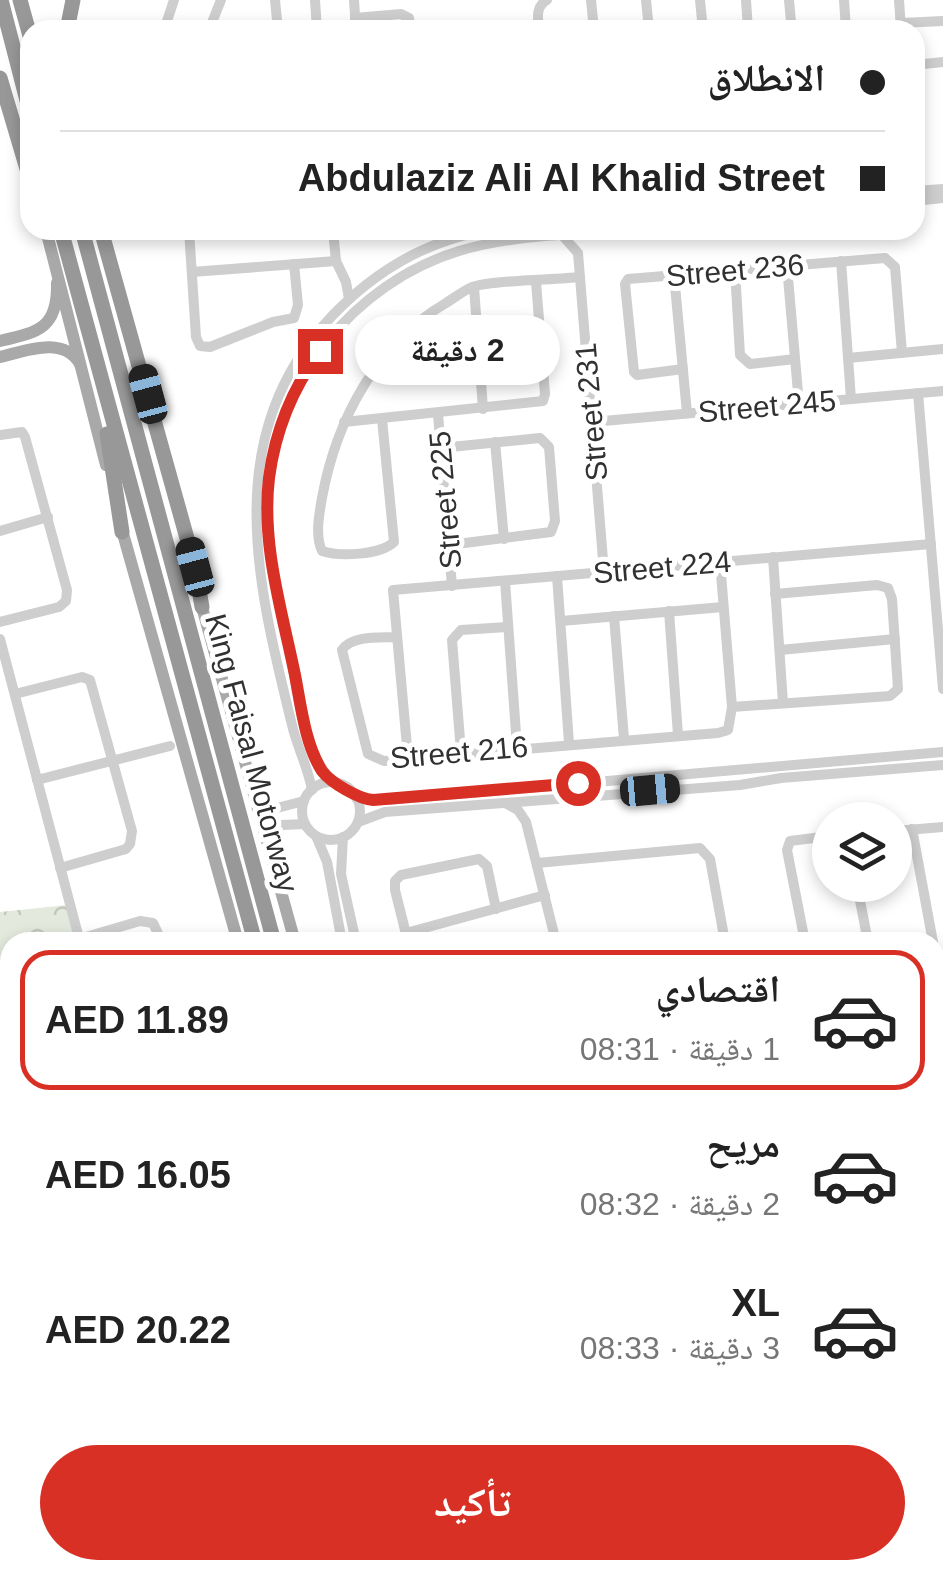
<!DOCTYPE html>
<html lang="ar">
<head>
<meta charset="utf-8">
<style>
  :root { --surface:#fff; --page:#f6f6f6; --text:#222; --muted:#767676; --line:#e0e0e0; --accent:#d93025 }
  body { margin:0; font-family:Arial,"Noto Naskh Arabic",sans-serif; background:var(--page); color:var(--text); direction:rtl; height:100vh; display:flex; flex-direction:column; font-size:38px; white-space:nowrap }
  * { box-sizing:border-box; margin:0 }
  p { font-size:32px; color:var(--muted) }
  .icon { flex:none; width:55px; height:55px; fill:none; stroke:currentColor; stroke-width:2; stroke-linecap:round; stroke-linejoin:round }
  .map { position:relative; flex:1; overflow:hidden; direction:ltr }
  .side { position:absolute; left:0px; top:932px; width:945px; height:648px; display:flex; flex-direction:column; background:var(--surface); border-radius:30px 30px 0 0; box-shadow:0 5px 15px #0003; direction:rtl }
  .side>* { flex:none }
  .hud { position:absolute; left:20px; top:20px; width:905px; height:220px; border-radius:30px; box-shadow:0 5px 15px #0003; direction:rtl; display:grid; align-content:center; height:220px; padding:0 40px; background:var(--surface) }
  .fabs { position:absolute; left:812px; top:802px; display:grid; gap:20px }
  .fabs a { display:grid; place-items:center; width:100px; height:100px; border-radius:50%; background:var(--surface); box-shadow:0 5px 15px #0003; font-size:50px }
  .end { position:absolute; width:45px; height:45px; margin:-22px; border:12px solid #d93025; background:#fff; box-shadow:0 0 0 5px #fff }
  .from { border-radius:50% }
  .bubble { position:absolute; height:70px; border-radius:35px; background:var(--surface); box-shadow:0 5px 15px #0003; font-size:32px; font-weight:800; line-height:70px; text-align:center; direction:rtl }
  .car { position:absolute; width:30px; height:60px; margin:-30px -15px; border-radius:12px; box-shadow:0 0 8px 2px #0007; background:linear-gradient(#222 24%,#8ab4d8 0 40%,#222 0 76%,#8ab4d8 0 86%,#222 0) }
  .hud b { display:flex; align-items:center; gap:35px; height:95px; font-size:38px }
  .hud b+b { border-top:2px solid var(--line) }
  .hud i { width:25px; height:25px; background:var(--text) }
  ul { padding:18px 0 0; list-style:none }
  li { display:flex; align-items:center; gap:30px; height:140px; margin:0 20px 15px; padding:0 20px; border:5px solid transparent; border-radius:30px }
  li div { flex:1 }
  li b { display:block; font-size:38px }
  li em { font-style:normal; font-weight:800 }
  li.current { border-color:var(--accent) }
  li>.icon { width:90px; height:90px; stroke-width:1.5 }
  .primary-button { display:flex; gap:20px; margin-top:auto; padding:20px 40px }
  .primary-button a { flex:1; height:115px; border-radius:60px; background:var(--accent); color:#fff; font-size:40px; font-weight:800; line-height:115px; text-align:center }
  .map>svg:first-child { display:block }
  .park { fill:url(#park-crowns) }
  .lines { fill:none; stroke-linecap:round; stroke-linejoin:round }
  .minor { stroke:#cecece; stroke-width:10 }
  .major { stroke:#a9a9a9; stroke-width:12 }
  .highway { stroke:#989898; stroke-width:15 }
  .route { stroke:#d93025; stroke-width:12 }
  .labels { text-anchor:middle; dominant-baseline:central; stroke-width:10; stroke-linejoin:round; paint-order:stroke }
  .street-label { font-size:30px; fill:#313131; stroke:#fff }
</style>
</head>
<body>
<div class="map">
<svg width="943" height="1578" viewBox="0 0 943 1578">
  <defs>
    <pattern id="park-crowns" width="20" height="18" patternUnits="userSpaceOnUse" patternTransform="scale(2.5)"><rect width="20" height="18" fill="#e3e9dd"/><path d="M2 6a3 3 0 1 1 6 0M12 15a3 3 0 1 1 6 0" fill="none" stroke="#c3c8be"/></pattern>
  </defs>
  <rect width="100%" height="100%" fill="#fff"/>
  <path class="park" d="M67,905L80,942H10V1339L0,1340V912Z"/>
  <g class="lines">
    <g class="minor">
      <path d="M275,0L278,30"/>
      <path d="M315,0L317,30"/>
      <path d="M354,0L356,30"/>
      <path d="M591,0L594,30"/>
      <path d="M646,0L649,30"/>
      <path d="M700,0L703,30"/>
      <path d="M746,0L748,30"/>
      <path d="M789,0L791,22L797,30"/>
      <path d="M844,0L846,30"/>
      <path d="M899,0L901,29"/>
      <path d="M355,18L401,14L409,18L411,30"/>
      <path d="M901,23L943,21"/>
      <path d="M164,30L174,0"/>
      <path d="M209,30L221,0"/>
      <path d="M539,30C538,18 535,7 547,0"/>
      <path d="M829,30L846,28"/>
      <path d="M915,65L943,62"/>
      <path d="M915,191L943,189"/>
      <path d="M915,201L943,198"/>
      <path d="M189,230L196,337L200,346L210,347L273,322L294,318L298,305L294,264"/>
      <path d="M333,230L336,261L346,282L349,299"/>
      <path d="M562,235L578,253L604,572"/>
      <path d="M841,261L851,399"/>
      <path d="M787,266L799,404"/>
      <path d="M735,270L740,355L750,364L795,359"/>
      <path d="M192,272L336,261"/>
      <path d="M674,275L687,413"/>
      <path d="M474,287L483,409"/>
      <path d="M848,358L943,349"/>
      <path d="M683,369L637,375L634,372L625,284L628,279L885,258L895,267L902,353"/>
      <path d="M918,393L943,689"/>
      <path d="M438,414L452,586"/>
      <path d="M382,419L394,542C380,555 340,557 322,551C315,536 319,515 322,498C336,421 376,344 446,303C454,298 463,291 472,287C493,280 554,280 580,277"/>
      <path d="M344,422L543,401L545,394L536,282"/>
      <path d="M592,422L943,391"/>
      <path d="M0,435L22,432L25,437L67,590L66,601L59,607L0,622"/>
      <path d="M495,442L504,539"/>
      <path d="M441,448L540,438L549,447L555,521L551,532L449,545"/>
      <path d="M0,531L48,517"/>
      <path d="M773,557L783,703"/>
      <path d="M557,576L569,743"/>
      <path d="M505,581L517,747"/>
      <path d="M669,611L678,735"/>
      <path d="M614,616L624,739"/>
      <path d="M561,621L723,607"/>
      <path d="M397,637C379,638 352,635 342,650L368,754L384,761L718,733L728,730L732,707L720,562"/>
      <path d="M0,639L80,942"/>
      <path d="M780,650L895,639"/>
      <path d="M15,694L82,677L90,680L132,831L130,844L126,849L60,868"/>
      <path d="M732,707L890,696L898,689L892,599L888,588L877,585L775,594"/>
      <path d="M461,752L452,640L461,630L507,627"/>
      <path d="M408,758L393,590L931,544"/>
      <path d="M37,780L170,746"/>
      <circle cx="331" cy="811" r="29"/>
      <path d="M338,784C304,764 297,688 290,651C279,599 265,547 268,493C273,383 354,283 459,251C512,235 570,235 625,230"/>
      <path d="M312,790C308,767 297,747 292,725C257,583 219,435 332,316C375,271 428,240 489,230"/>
      <path d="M254,798L277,808L304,801"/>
      <path d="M356,798L388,800L943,752"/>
      <path d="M505,803L518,810L526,822L556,942"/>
      <path d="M358,822L385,812L740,785L781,778L943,765"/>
      <path d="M912,829L933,942"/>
      <path d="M895,831L943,827"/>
      <path d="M343,837L341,874L356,942"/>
      <path d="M317,838L327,862L342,942"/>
      <path d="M268,847L272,835L282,825L305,824"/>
      <path d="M537,863L700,848L710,859L725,942"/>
      <path d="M857,885L868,942"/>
      <path d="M406,933L545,895"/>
      <path d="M79,939L140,921L153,923L162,942"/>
      <path d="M408,942L395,890V881L401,875L479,859L487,866L496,909"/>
      <path d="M805,942L787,850L790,841L830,836"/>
      <path d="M935,951L943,993"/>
      <path d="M935,1049L943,1047"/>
      <path d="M935,1107L943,1105"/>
      <path d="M935,1279L943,1278"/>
      <path d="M935,1292L943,1290"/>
      <path d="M0,1340L10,1339"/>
      <path d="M935,1354L943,1352"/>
      <path d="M935,1398L943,1397"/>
      <path d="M935,1421L943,1463"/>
      <path d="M0,1481L10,1480"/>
      <path d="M0,1559L10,1558"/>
      <path d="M68,1570L69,1578"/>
      <path d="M189,1570L191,1578"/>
      <path d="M245,1570L247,1578"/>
      <path d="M389,1570L391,1578"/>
      <path d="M699,1570L701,1578"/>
      <path d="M323,1578L325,1570"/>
    </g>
    <g class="major">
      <path d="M46,230L106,465"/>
      <path d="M0,341C39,332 58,328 57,283"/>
      <path d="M0,357C25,351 64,335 80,364"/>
      <path d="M120,523L238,942"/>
      <path d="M202,607L295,942"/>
      <path d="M414,1570L416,1578"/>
      <path d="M423,1570L425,1578"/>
    </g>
    <g class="highway">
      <path d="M1,0L30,112"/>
      <path d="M20,0L30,36"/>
      <path d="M67,30L73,0"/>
      <path d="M0,78L30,179"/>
      <path d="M61,230L255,942"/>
      <path d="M82,230L274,942"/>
      <path d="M101,230L195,567L202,607"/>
      <path d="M107,434L122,532"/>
      <path d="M448,1570L450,1578"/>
      <path d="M464,1570L466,1578"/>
      <path d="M483,1570L484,1578"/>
    </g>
  </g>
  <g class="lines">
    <path class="route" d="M320,351C292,389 275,432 269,478C261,544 282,611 295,675C301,706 305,744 322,771C331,783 359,799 373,800L578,783"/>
  </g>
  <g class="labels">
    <g class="street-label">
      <text transform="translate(735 270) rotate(-5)">Street 236</text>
      <text transform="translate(767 406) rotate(-5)">Street 245</text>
      <text transform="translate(591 412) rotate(-95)">Street 231</text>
      <text transform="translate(445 500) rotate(-95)">Street 225</text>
      <text transform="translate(662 567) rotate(-5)">Street 224</text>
      <text transform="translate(459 752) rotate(-5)">Street 216</text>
      <text transform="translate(252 753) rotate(75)">King Faisal Motorway</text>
    </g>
  </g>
</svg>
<div class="fabs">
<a><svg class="icon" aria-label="layers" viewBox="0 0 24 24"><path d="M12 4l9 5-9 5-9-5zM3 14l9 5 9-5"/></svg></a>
</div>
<i class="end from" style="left:578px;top:783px"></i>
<i class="end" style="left:320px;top:351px"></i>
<div class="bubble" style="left:355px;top:315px;width:205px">2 دقيقة</div>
<i class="car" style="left:148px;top:394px;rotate:345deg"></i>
<i class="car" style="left:195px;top:567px;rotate:345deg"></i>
<i class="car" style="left:650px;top:790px;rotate:85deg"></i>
<div class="hud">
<b><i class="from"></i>الانطلاق</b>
<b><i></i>Abdulaziz Ali Al Khalid Street</b>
</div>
<section class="side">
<ul>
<li class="current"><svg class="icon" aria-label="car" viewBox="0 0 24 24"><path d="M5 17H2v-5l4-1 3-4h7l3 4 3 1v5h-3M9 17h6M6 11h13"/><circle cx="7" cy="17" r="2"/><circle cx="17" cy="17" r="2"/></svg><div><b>اقتصادي</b><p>1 دقيقة · 08:31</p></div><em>AED 11.89</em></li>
<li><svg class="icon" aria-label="car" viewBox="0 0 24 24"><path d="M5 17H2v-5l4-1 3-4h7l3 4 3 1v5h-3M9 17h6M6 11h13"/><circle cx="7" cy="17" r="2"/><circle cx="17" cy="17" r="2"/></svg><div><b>مريح</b><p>2 دقيقة · 08:32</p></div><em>AED 16.05</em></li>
<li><svg class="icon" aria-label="car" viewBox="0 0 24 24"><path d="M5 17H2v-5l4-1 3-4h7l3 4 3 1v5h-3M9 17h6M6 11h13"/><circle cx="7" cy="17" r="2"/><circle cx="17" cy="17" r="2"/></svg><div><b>XL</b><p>3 دقيقة · 08:33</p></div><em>AED 20.22</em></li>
</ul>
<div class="primary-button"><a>تأكيد</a></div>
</section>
</div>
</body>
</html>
